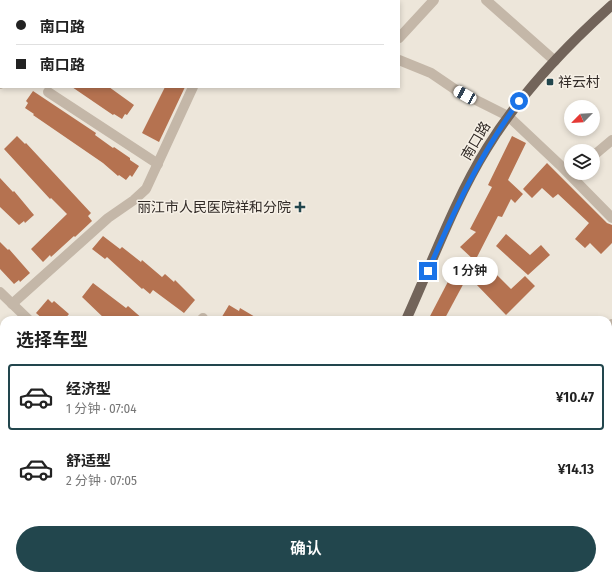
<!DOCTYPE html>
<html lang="zh">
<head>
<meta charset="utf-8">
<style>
  :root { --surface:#fff; --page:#f6f6f6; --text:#222; --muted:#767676; --line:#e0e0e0; --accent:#22464d }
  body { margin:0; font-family:"Fira Sans Condensed","Noto Sans SC",sans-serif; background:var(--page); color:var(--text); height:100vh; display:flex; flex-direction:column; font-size:15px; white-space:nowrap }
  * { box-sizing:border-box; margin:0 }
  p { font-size:13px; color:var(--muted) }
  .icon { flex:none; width:22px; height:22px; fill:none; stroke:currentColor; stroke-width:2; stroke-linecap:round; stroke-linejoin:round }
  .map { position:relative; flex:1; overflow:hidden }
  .panel { position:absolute; left:0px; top:316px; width:612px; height:264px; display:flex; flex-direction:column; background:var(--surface); border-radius:12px 12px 0 0; box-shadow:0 2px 6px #0003 }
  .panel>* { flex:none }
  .guide { position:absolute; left:0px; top:0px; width:400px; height:88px; box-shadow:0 2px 6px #0003; display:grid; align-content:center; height:88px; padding:0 16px; background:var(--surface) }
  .needle { width:26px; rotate:246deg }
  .tools { position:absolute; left:564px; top:100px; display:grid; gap:8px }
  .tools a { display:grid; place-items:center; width:36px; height:36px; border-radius:50%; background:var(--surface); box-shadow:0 2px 6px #0003; font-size:20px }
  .end { position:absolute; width:18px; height:18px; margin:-9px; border:5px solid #1a73e8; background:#fff; box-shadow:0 0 0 2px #fff }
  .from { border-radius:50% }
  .bubble { position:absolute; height:28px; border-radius:14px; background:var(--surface); box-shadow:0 2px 6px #0003; font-size:13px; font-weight:600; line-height:28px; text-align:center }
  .car { position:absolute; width:12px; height:24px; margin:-12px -6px; border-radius:5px; box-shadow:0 0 3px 1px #0007; background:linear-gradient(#fff 24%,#345 0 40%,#fff 0 76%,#345 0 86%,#fff 0) }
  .guide b { display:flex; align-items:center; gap:14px; height:38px; font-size:15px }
  .guide b+b { border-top:1px solid var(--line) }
  .guide i { width:10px; height:10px; background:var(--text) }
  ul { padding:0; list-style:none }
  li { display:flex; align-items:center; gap:12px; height:66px; margin:0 8px 6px; padding:0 8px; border:2px solid transparent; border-radius:4px }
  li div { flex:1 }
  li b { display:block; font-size:15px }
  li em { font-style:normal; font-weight:600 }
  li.on { border-color:var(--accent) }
  li>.icon { width:36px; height:36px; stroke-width:1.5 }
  h2 { padding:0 16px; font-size:18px; line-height:48px }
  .primary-button { display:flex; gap:8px; margin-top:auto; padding:8px 16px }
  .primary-button a { flex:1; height:46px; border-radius:24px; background:var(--accent); color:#fff; font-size:16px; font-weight:600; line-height:46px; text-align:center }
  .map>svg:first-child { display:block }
  .building { fill:#b57250 }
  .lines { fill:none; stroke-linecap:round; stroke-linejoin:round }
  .minor { stroke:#c4b7a8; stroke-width:10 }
  .major { stroke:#72645a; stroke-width:10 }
  .route { stroke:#1a73e8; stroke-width:5 }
  .poi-dot { fill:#22464d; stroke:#f6f0e6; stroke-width:1.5 }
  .labels { text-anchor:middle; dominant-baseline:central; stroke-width:3; stroke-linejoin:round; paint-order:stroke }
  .poi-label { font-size:14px; fill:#322b27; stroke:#f6f0e6; text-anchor:start }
  .street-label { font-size:14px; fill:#322b27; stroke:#f6f0e6 }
</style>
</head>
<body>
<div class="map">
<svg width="612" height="580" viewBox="0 0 612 580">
  <rect width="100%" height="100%" fill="#ede6da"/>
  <g class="building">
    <path d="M72,87H109L134,105L127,115L125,114L122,119L114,114L113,115Z"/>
    <path d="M165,87H185L159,142L142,133Z"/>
    <path d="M33,91L96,133L95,135L113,148L114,147L130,158V160L139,166L132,177L130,175L126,180L119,175L118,176L103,163L33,115L34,114L25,108L28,103L26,101Z"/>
    <path d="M17,136L25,144L26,143L91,213L88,216L92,221L75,237L74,236L51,257L50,255L43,262L31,249L67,214L51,198L50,199L4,149Z"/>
    <path d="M512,136L526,143L508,180L523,194L515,203L511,199L502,217L498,216L475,261L460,247L476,232L470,229L492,187L488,185Z"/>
    <path d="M547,163L607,223L612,225V243L601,254L590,243L585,248L575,239L589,223L558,194L553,198L542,188L532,198L523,189Z"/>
    <path d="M0,178L13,192L14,191L34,215L25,223L24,221L19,225L0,207Z"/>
    <path d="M506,234L530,255L541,245L550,255L528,275L496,246Z"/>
    <path d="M103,236L120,249L122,247L141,262L142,260L162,277L165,274L174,282L175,280L195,300L184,313L153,290L150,294L143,288L142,289L107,257L105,259L92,249Z"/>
    <path d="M0,242L8,250L9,249L30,273L20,282L19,280L14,284L0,269Z"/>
    <path d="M453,272L466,279L444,320H428Z"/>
    <path d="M482,274L488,280L496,274L511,289L525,276L535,286L506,315L474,282Z"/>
    <path d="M93,283L126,308L128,306L144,320H106L82,297Z"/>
    <path d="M48,299L52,303L54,301L69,314L64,320H44L36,313Z"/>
    <path d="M229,305L239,311L240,308L260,320H220Z"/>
  </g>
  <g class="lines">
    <g class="minor">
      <path d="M1,0L7,1"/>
      <path d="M486,0L555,61"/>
      <path d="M311,1L312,0"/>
      <path d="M399,38L434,0"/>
      <path d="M399,60L431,73L456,90L508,116L560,165L612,218"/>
      <path d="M0,84L1,80"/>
      <path d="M48,92L158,164"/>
      <path d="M593,156L612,140"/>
      <path d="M0,292L29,320"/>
      <path d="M12,304L108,218L134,200L146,189L193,87"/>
      <path d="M201,320L203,318"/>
      <path d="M608,328L612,324"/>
      <path d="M0,460L4,463"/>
      <path d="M0,526L4,525"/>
      <path d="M608,546L612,543"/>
      <path d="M71,576L76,580"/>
      <path d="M7,580L10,576"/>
      <path d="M355,580L358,576"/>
      <path d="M437,580L442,576"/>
      <path d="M571,580L575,576"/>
    </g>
    <g class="major">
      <path d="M406,320C432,263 454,201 487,148C520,94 565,47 612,5"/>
      <path d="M289,580L291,576"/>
    </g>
  </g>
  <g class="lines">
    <path class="route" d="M428,271C455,209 479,156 519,101"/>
  </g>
  <g class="poi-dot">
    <rect x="546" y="78" width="8" height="8" rx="2"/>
    <path d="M298 201h4v4h4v4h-4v4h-4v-4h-4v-4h4z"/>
  </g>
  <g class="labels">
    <g class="poi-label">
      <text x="558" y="82">祥云村</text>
      <text x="291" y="207" text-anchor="end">丽江市人民医院祥和分院</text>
    </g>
    <g class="street-label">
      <text transform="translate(476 141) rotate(-59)">南口路</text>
    </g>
  </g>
</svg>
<div class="tools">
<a><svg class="needle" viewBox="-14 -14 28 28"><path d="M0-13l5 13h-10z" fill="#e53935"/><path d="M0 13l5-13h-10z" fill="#767676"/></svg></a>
<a><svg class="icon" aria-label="layers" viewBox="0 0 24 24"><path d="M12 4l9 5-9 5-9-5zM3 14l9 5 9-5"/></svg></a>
</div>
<i class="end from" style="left:519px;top:101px"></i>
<i class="end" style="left:428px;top:271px"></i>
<div class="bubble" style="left:442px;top:257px;width:56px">1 分钟</div>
<i class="car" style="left:465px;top:95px;rotate:299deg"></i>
<div class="guide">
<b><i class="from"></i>南口路</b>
<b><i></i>南口路</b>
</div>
<section class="panel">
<h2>选择车型</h2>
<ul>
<li class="on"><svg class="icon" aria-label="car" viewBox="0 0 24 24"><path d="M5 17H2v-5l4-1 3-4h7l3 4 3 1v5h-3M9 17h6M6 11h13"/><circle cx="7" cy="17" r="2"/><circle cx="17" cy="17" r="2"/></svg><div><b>经济型</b><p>1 分钟 · 07:04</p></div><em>¥10.47</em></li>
<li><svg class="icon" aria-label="car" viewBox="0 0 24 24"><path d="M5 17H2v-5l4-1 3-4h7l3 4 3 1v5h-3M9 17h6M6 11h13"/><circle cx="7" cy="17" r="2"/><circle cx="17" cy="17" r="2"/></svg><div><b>舒适型</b><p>2 分钟 · 07:05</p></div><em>¥14.13</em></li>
</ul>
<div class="primary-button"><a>确认</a></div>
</section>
</div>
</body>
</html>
